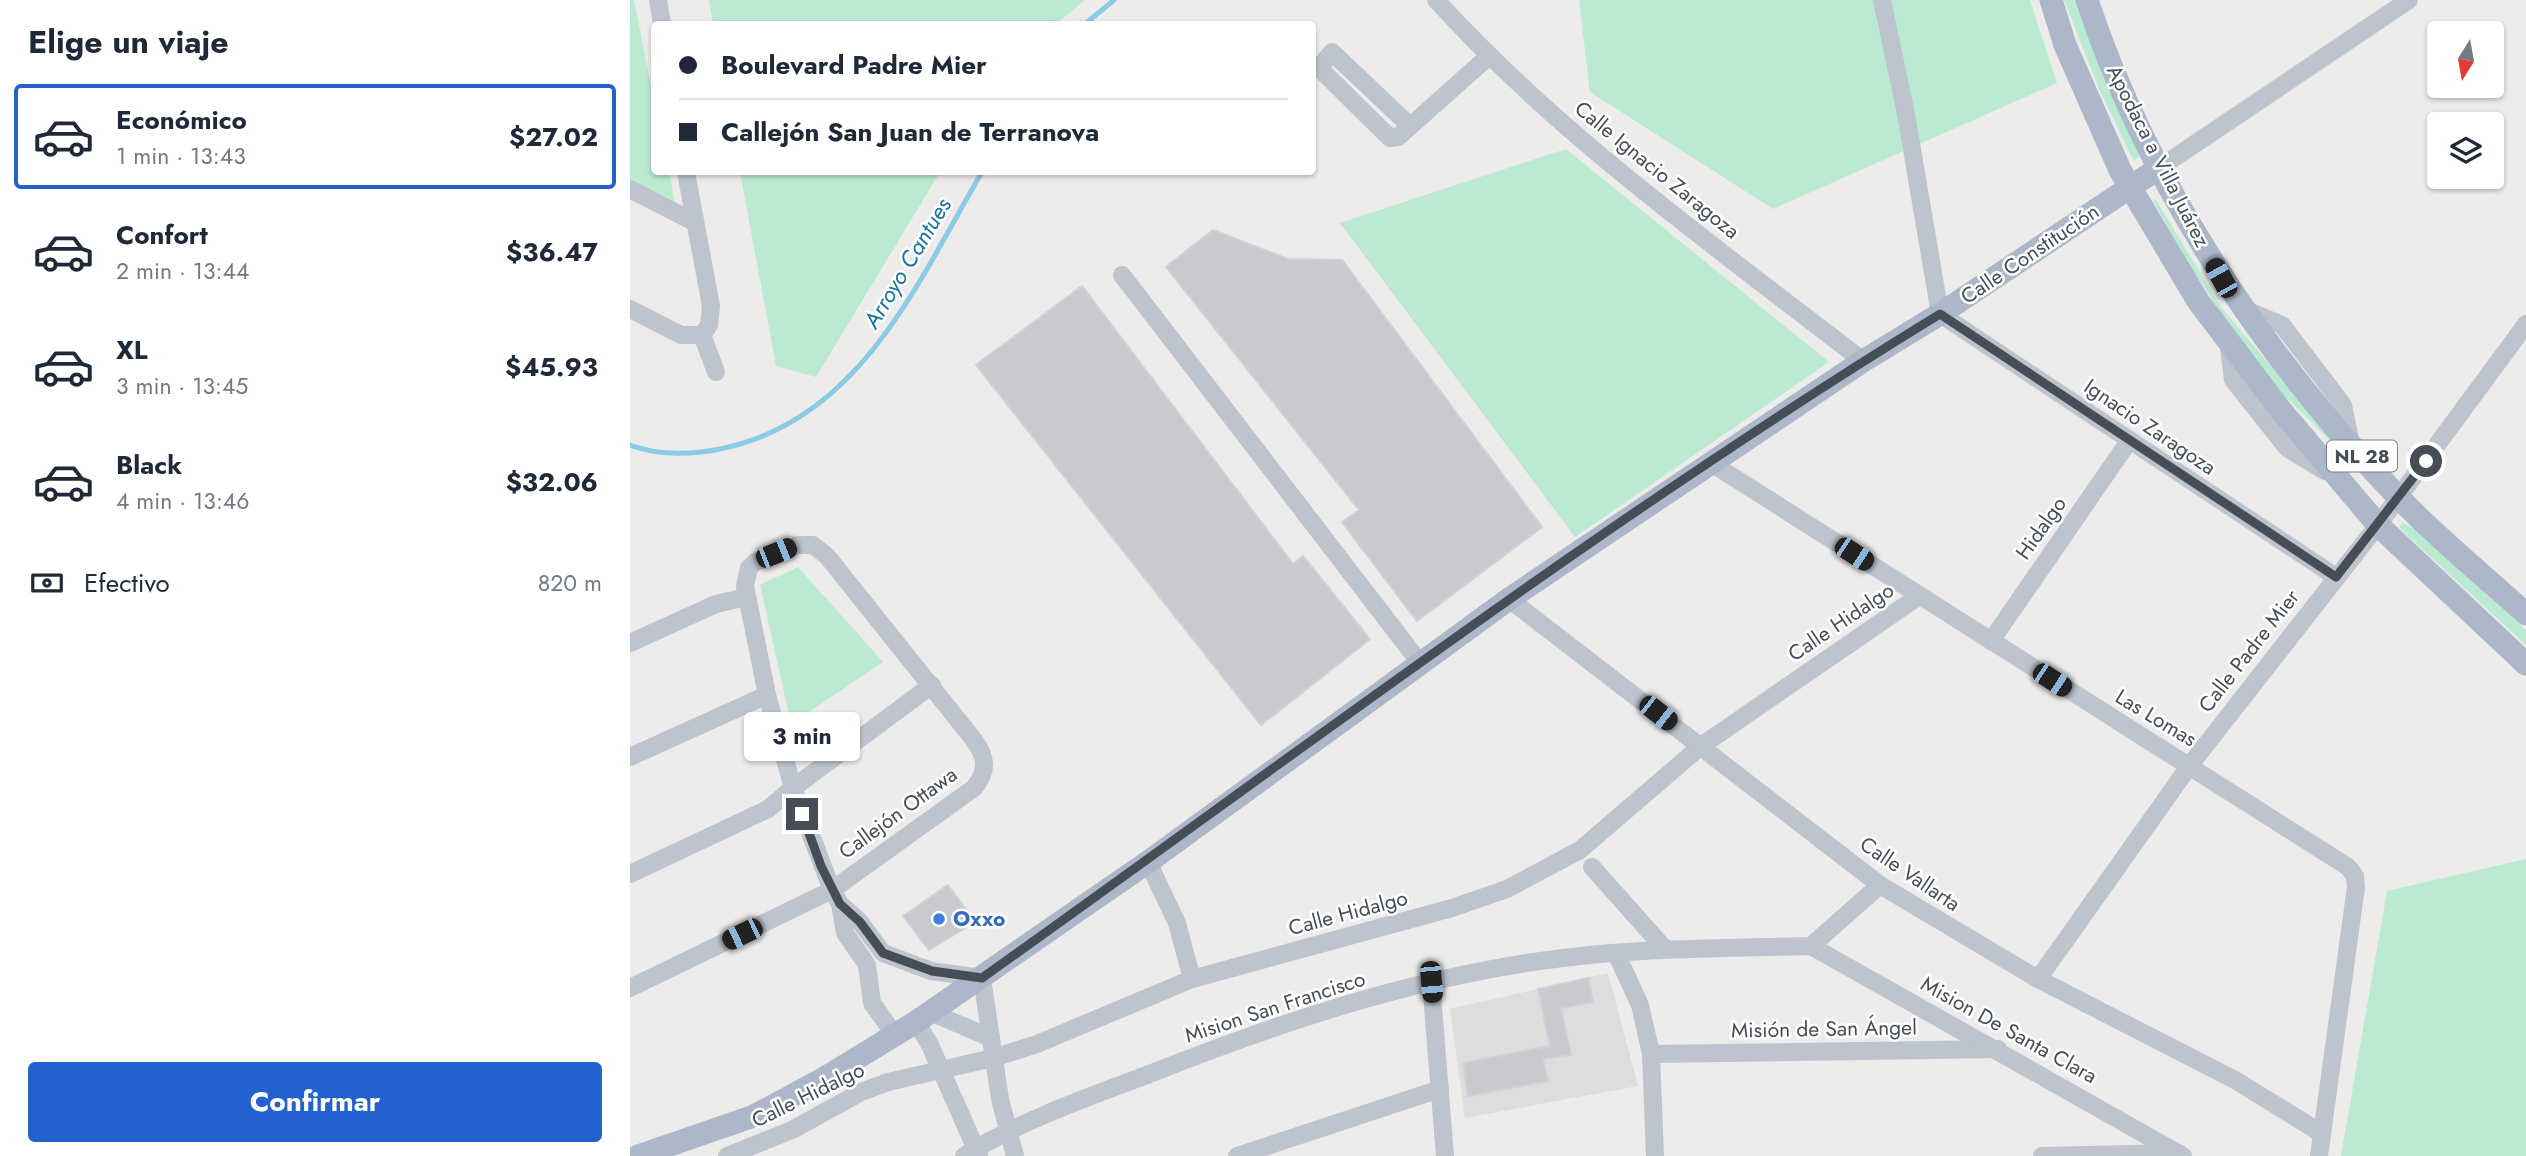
<!DOCTYPE html>
<html lang="es">
<head>
<meta charset="utf-8">
<style>
  :root { --surface:#fff; --page:#f6f6f7; --text:#1f2937; --muted:#747a83; --line:#e0e1e3; --accent:#2361cf }
  body { margin:0; font-family:Jost,sans-serif; background:var(--page); color:var(--text); height:100vh; display:flex; flex-direction:column; font-size:26px; white-space:nowrap }
  * { box-sizing:border-box; margin:0 }
  p { font-size:23px; color:var(--muted) }
  .icon { flex:none; width:38px; height:38px; fill:none; stroke:currentColor; stroke-width:2; stroke-linecap:round; stroke-linejoin:round }
  .map { position:relative; flex:1; overflow:hidden }
  .panel { display:flex; flex-direction:column; background:var(--surface); width:630px }
  .panel>* { flex:none }
  .banner { position:absolute; left:21px; top:21px; width:665px; height:154px; border-radius:7px; box-shadow:0 2px 5px #0004; display:grid; align-content:center; height:154px; padding:0 28px; background:var(--surface) }
  .needle { width:46px; rotate:191deg }
  .fabs { position:absolute; left:1797px; top:21px; display:grid; gap:14px }
  .fabs a { display:grid; place-items:center; width:77px; height:77px; border-radius:7px; background:var(--surface); box-shadow:0 2px 5px #0004; font-size:35px }
  .end { position:absolute; width:32px; height:32px; margin:-16px; border:9px solid #454d57; background:#fff; box-shadow:0 0 0 4px #fff }
  .from { border-radius:50% }
  .bubble { position:absolute; height:49px; border-radius:7px; background:var(--surface); box-shadow:0 2px 5px #0004; font-size:23px; font-weight:700; line-height:49px; text-align:center }
  .car { position:absolute; width:21px; height:42px; margin:-21px -10px; border-radius:9px; box-shadow:0 0 5px 2px #0007; background:linear-gradient(#222 24%,#8ab4d8 0 40%,#222 0 76%,#8ab4d8 0 86%,#222 0) }
  .banner b { display:flex; align-items:center; gap:24px; height:66px; font-size:26px }
  .banner b+b { border-top:2px solid var(--line) }
  .banner i { width:18px; height:18px; background:var(--text) }
  ul { padding:0; list-style:none }
  li { display:flex; align-items:center; gap:21px; height:105px; margin:0 14px 10px; padding:0 14px; border:4px solid transparent; border-radius:7px }
  li div { flex:1 }
  li b { display:block; font-size:26px }
  li em { font-style:normal; font-weight:700 }
  li.current { border-color:var(--accent) }
  li>.icon { width:63px; height:63px; stroke-width:1.5 }
  h2 { padding:0 28px; font-size:32px; line-height:84px }
  .pay { display:flex; align-items:center; gap:18px; height:77px; padding:0 28px; font-size:26px }
  .pay p { margin-inline-start:auto }
  .action { display:flex; gap:14px; margin-top:auto; padding:14px 28px }
  .action a { flex:1; height:80px; border-radius:7px; background:var(--accent); color:#fff; font-size:28px; font-weight:700; line-height:80px; text-align:center }
  main { display:flex; flex:1; min-height:0 }
  .map>svg:first-child { display:block }
  .education { fill:#dfdcdc }
  .green { fill:#baead1 }
  .lines { fill:none; stroke-linecap:round; stroke-linejoin:round }
  .stream { stroke:#8acbe5; stroke-width:5 }
  .building { fill:#c8cad0; stroke:#cfd1d7; stroke-width:2 }
  .minor { stroke:#bdc4cd; stroke-width:18 }
  .major { stroke:#acb8c9; stroke-width:23 }
  .route { stroke:#454d57; stroke-width:9 }
  .shop-dot { fill:#3f7fe0; stroke:#fff; stroke-width:2.5 }
  .labels { text-anchor:middle; dominant-baseline:central; stroke-width:5; stroke-linejoin:round; paint-order:stroke }
  .shield { fill:#fff; stroke:#7d8289; stroke-width:2 }
  .shield-label { font-size:19px; font-weight:bold; fill:#454d57 }
  .street-label { font-size:21px; fill:#454d57; stroke:#fff }
  .shop-label { font-size:21px; font-weight:bold; fill:#366cbe; stroke:#fff; text-anchor:start }
  .water-label { font-size:23px; font-style:italic; fill:#15749a; stroke:#fff }
</style>
</head>
<body>
<main>
<section class="panel">
<h2>Elige un viaje</h2>
<ul>
<li class="current"><svg class="icon" aria-label="car" viewBox="0 0 24 24"><path d="M5 17H2v-5l4-1 3-4h7l3 4 3 1v5h-3M9 17h6M6 11h13"/><circle cx="7" cy="17" r="2"/><circle cx="17" cy="17" r="2"/></svg><div><b>Económico</b><p>1 min · 13:43</p></div><em>$27.02</em></li>
<li><svg class="icon" aria-label="car" viewBox="0 0 24 24"><path d="M5 17H2v-5l4-1 3-4h7l3 4 3 1v5h-3M9 17h6M6 11h13"/><circle cx="7" cy="17" r="2"/><circle cx="17" cy="17" r="2"/></svg><div><b>Confort</b><p>2 min · 13:44</p></div><em>$36.47</em></li>
<li><svg class="icon" aria-label="car" viewBox="0 0 24 24"><path d="M5 17H2v-5l4-1 3-4h7l3 4 3 1v5h-3M9 17h6M6 11h13"/><circle cx="7" cy="17" r="2"/><circle cx="17" cy="17" r="2"/></svg><div><b>XL</b><p>3 min · 13:45</p></div><em>$45.93</em></li>
<li><svg class="icon" aria-label="car" viewBox="0 0 24 24"><path d="M5 17H2v-5l4-1 3-4h7l3 4 3 1v5h-3M9 17h6M6 11h13"/><circle cx="7" cy="17" r="2"/><circle cx="17" cy="17" r="2"/></svg><div><b>Black</b><p>4 min · 13:46</p></div><em>$32.06</em></li>
</ul>
<div class="pay"><svg class="icon" aria-label="cash" viewBox="0 0 24 24"><path d="M3 7h18v10H3z"/><circle cx="12" cy="12" r="2"/></svg>Efectivo<p>820 m</p></div>
<div class="action"><a>Confirmar</a></div>
</section>
<div class="map">
<svg width="1896" height="1156" viewBox="0 0 1896 1156">
  <rect width="100%" height="100%" fill="#eeebeb"/>
  <path class="education" d="M978,973L1008,1086L835,1118L820,1009Z"/>
  <g class="green">
    <path d="M0,0H4L24,101V172H39L46,209L0,184Z"/>
    <path d="M79,0H455L426,24H83Z"/>
    <path d="M949,0H1400L1427,83L1143,209L960,92Z"/>
    <path d="M1434,0H1446L1456,31L1509,150L1510,156L1504,161L1469,89Z"/>
    <path d="M936,149L1199,362L945,537L710,223Z"/>
    <path d="M110,172H310L186,377L146,366Z"/>
    <path d="M1526,200L1591,307L1744,488L1681,421L1651,393L1611,343L1560,266L1523,201Z"/>
    <path d="M1772,522L1783,528L1896,630V645L1775,533L1770,527Z"/>
    <path d="M168,567L253,662L161,724L130,585Z"/>
    <path d="M1896,859V1156H1711L1757,891Z"/>
  </g>
  <g class="lines">
    <g class="stream">
      <path d="M455,24L484,0"/>
      <path d="M0,445C29,456 59,455 90,449C230,421 287,283 352,172"/>
    </g>
  </g>
  <g class="building">
    <path d="M583,230L658,259L712,260L912,527L787,621L712,522L729,510L536,267Z"/>
    <path d="M452,286L663,564L673,556L740,639L631,725L346,365Z"/>
    <path d="M318,885L345,922L299,950L273,916Z"/>
    <path d="M958,978L963,1002L931,1008L941,1055L913,1059L918,1081L838,1096L833,1063L920,1046L908,989Z"/>
  </g>
  <g class="lines">
    <g class="minor">
      <path d="M28,0L32,24"/>
      <path d="M806,0C932,138 1086,247 1233,361"/>
      <path d="M1252,0L1276,114L1310,314L1706,577"/>
      <path d="M780,126L702,52L689,68L760,138L768,137L858,57"/>
      <path d="M1529,168L1779,0"/>
      <path d="M0,189L64,222"/>
      <path d="M492,275L790,663"/>
      <path d="M0,309L51,335H72L79,325L81,306L56,172"/>
      <path d="M1616,310L1652,325L1713,405L1721,444"/>
      <path d="M72,335L86,372"/>
      <path d="M1598,340L1603,380L1657,448L1695,471"/>
      <path d="M1081,463L1718,867L1725,876L1726,887L1689,1156"/>
      <path d="M879,599L1250,885L1408,979L1605,1080L1691,1133"/>
      <path d="M1361,641L1499,441"/>
      <path d="M0,643L86,604L116,597"/>
      <path d="M0,757L137,695"/>
      <path d="M518,862L547,923L562,979"/>
      <path d="M962,867L1035,949"/>
      <path d="M0,874L138,809L163,788L302,685"/>
      <path d="M210,904L215,933L237,965L242,1003L264,1034"/>
      <path d="M1181,946L1553,1156"/>
      <path d="M1181,946L1250,885"/>
      <path d="M986,953L1010,1005L1021,1054L1025,1156"/>
      <path d="M1408,979L1560,765L1748,525L1896,324"/>
      <path d="M801,982L815,1156"/>
      <path d="M0,988L202,890L344,788C358,771 357,758 344,740L197,556L183,545H167L125,562L119,568L115,586L137,695L163,788L202,890L210,904L230,922L253,953L301,971L352,978L370,1099L385,1156"/>
      <path d="M300,1012L361,1038"/>
      <path d="M286,1022L300,1045L349,1156"/>
      <path d="M1021,1054L1368,1049"/>
      <path d="M97,1156L162,1130L231,1092L258,1082L363,1058L407,1044L562,979L822,908L877,889L950,850L1071,746L1289,596"/>
      <path d="M334,1156C389,1121 461,1096 522,1073C653,1021 792,975 933,958C1015,948 1098,948 1181,946"/>
      <path d="M607,1156L810,1089"/>
      <path d="M1412,1156L1549,1153"/>
    </g>
    <g class="major">
      <path d="M1421,0L1435,45L1490,170L1568,301L1649,408L1748,525L1896,664"/>
      <path d="M1457,0C1518,185 1636,360 1771,500C1810,540 1854,576 1896,614"/>
      <path d="M8,1156L124,1116L193,1079L286,1022L518,862L879,599L1233,361L1310,314L1529,168"/>
    </g>
  </g>
  <g class="lines">
    <path class="route" d="M172,814L191,866L210,904L230,922L253,953L302,971L352,978C668,753 978,517 1310,314L1706,577L1796,461"/>
  </g>
  <circle class="shop-dot" cx="309" cy="919" r="7"/>
  <g class="labels">
    <rect class="shield" x="1697" y="440.5" width="70" height="31" rx="5"/>
    <g class="shield-label">
      <text x="1732" y="456">NL 28</text>
    </g>
    <g class="street-label">
      <text transform="translate(1528 156) rotate(63)">Apodaca a Villa Juárez</text>
      <text transform="translate(1027 170) rotate(39)">Calle Ignacio Zaragoza</text>
      <text transform="translate(1400 254) rotate(-34)">Calle Constitución</text>
      <text transform="translate(1520 427) rotate(34)">Ignacio Zaragoza</text>
      <text transform="translate(1411 528) rotate(-55)">Hidalgo</text>
      <text transform="translate(1211 622) rotate(-34)">Calle Hidalgo</text>
      <text transform="translate(1619 651) rotate(-52)">Calle Padre Mier</text>
      <text transform="translate(1526 718) rotate(31)">Las Lomas</text>
      <text transform="translate(268 813) rotate(-36)">Callejón Ottawa</text>
      <text transform="translate(1280 874) rotate(34)">Calle Vallarta</text>
      <text transform="translate(718 913) rotate(-15)">Calle Hidalgo</text>
      <text transform="translate(645 1007) rotate(-18)">Mision San Francisco</text>
      <text transform="translate(1194 1029) rotate(-1)">Misión de San Ángel</text>
      <text transform="translate(1379 1030) rotate(29)">Mision De Santa Clara</text>
      <text transform="translate(178 1095) rotate(-26)">Calle Hidalgo</text>
    </g>
    <g class="shop-label">
      <text x="323" y="919">Oxxo</text>
    </g>
    <g class="water-label">
      <text transform="translate(277 263) rotate(-59)">Arroyo Cantues</text>
    </g>
  </g>
</svg>
<div class="fabs">
<a><svg class="needle" viewBox="-14 -14 28 28"><path d="M0-13l5 13h-10z" fill="#e53935"/><path d="M0 13l5-13h-10z" fill="#747a83"/></svg></a>
<a><svg class="icon" aria-label="layers" viewBox="0 0 24 24"><path d="M12 4l9 5-9 5-9-5zM3 14l9 5 9-5"/></svg></a>
</div>
<i class="end from" style="left:1796px;top:461px"></i>
<i class="end" style="left:172px;top:814px"></i>
<div class="bubble" style="left:114px;top:712px;width:116px">3 min</div>
<i class="car" style="left:1591px;top:278px;rotate:331deg"></i>
<i class="car" style="left:146px;top:553px;rotate:68deg"></i>
<i class="car" style="left:1224px;top:554px;rotate:123deg"></i>
<i class="car" style="left:1422px;top:680px;rotate:123deg"></i>
<i class="car" style="left:1028px;top:713px;rotate:128deg"></i>
<i class="car" style="left:112px;top:934px;rotate:244deg"></i>
<i class="car" style="left:801px;top:982px;rotate:175deg"></i>
<div class="banner">
<b><i class="from"></i>Boulevard Padre Mier</b>
<b><i></i>Callejón San Juan de Terranova</b>
</div>
</div>
</main>
</body>
</html>
